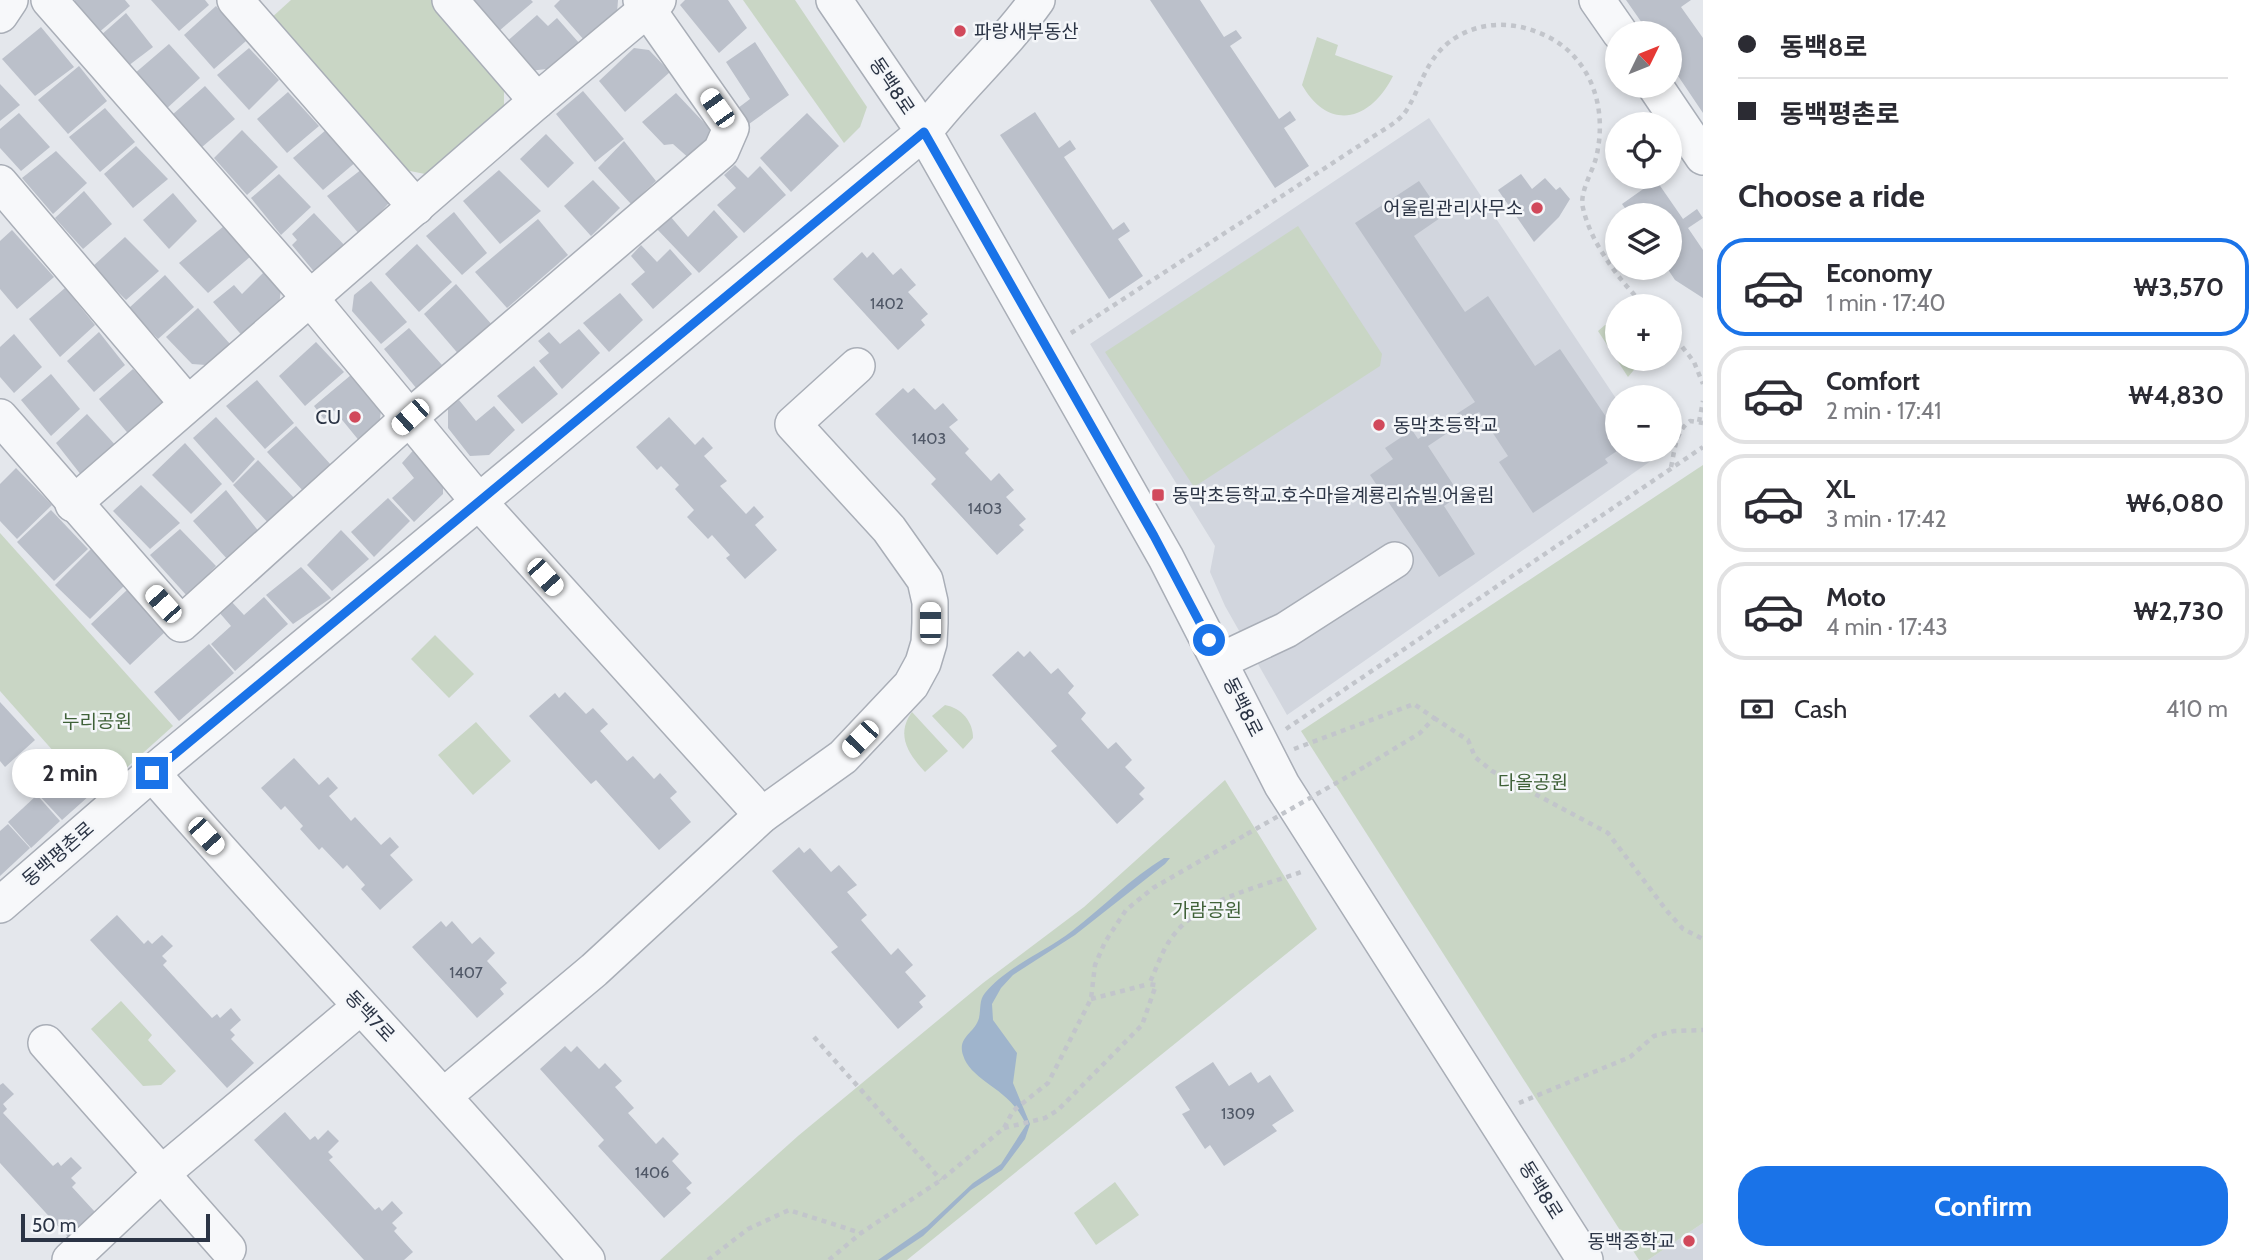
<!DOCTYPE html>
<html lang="en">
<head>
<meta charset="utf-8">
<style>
  :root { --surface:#fff; --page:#f2f2f3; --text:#2b2b33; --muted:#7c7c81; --line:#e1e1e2; --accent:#1a73e8 }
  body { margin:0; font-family:Cabin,"Noto Sans KR",sans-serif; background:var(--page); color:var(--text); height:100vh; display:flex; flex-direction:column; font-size:26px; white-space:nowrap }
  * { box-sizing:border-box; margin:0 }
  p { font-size:23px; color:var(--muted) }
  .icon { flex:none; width:38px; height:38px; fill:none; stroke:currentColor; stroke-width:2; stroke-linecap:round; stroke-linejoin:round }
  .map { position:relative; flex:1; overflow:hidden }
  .panel { display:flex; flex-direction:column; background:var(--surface); width:560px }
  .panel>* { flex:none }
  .hud { display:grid; align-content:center; height:154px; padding:0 35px; background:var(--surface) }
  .needle { width:46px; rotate:47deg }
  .fabs { position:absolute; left:1605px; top:21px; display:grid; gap:14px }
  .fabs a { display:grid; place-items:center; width:77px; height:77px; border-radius:50%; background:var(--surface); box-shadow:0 4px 10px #0003; font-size:35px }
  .scale { position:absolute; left:21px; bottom:18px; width:189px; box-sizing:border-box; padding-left:7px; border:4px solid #2b3445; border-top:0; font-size:19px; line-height:24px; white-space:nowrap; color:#2b3445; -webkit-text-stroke:5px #f4f6f9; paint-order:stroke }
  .end { position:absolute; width:32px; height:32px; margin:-16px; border:9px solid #1a73e8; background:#fff; box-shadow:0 0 0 4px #fff }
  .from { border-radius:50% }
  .bubble { position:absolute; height:49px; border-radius:24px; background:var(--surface); box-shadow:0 4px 10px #0003; font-size:23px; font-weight:800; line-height:49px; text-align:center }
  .car { position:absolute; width:21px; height:42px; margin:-21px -10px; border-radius:9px; box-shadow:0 0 5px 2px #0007; background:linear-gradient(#fff 24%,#345 0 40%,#fff 0 76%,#345 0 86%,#fff 0) }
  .hud b { display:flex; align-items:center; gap:24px; height:66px; font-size:26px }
  .hud b+b { border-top:2px solid var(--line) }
  .hud i { width:18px; height:18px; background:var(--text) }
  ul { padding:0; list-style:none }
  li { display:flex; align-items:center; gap:21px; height:98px; margin:0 14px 10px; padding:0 21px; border:4px solid var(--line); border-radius:28px }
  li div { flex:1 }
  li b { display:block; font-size:26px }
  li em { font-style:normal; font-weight:800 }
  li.selected { border-color:var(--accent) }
  li>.icon { width:63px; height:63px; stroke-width:1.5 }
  h2 { padding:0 35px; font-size:32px; line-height:84px }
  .pay { display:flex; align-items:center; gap:18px; height:77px; padding:0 35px; font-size:26px }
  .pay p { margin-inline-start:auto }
  .button { display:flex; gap:14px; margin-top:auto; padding:14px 35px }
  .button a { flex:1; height:80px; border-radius:28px; background:var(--accent); color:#fff; font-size:28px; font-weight:800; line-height:80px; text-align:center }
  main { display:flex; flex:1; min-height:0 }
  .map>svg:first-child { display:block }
  .built { fill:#d2d6de }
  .green { fill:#c9d6c5 }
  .water { fill:#9fb4cc }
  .building { fill:#bbc0ca }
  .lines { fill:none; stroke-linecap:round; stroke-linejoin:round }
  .minor-casing { stroke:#a9aeb7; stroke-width:38 }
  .path { stroke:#c2c5cb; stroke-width:4.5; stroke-dasharray:5 5; stroke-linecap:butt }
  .minor { stroke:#f7f8fa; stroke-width:35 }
  .path-bridge { stroke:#c2c5cb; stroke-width:4.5; stroke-dasharray:5 5; stroke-linecap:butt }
  .route { stroke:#1a73e8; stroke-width:9 }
  .poi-dot { fill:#d1495b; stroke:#f4f6f9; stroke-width:2.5 }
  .labels { text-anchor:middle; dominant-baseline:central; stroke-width:5; stroke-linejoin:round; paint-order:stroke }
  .number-label { font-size:16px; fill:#4f5766 }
  .poi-label { font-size:19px; fill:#2b3445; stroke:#f4f6f9; text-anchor:start }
  .street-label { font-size:19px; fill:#2b3445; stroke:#f4f6f9 }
  .park-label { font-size:19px; fill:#3f6138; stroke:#f4f6f9 }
</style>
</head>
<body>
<main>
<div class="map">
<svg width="1703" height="1260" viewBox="0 0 1703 1260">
  <rect width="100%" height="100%" fill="#e4e7ec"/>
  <g class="built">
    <path d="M1429,118L1617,400V450H1650L1655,458L1287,715L1225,606L1210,572L1215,546L1090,344Z"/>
    <path d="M1703,1223V1260H1648Z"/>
  </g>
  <g class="green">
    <path d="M291,0H434L504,81V111L430,175L400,169L269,20Z"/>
    <path d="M743,0H795L867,107L860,127L844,143Z"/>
    <path d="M1317,37L1338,45L1335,55L1393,76C1371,120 1330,133 1302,85Z"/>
    <path d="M1298,226L1382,354L1380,366L1194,487L1105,352Z"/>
    <path d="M1617,323V359H1643L1628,377L1598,331L1605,325Z"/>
    <path d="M1703,465V1223L1648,1260H1639L1301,731Z"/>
    <path d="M0,533L173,726L94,797L0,691Z"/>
    <path d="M435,635L474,674L449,698L411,659Z"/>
    <path d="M945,705C961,708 973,721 973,738L963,749L932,716Z"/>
    <path d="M912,712L948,751L925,772C909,755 895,735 912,712Z"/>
    <path d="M476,722L511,761L473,795L438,755Z"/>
    <path d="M1225,780L1317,929L907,1260H660L798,1136L983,983L1084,907Z"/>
    <path d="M121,1001L152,1035L148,1040L176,1071L161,1085L143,1086L91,1029Z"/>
    <path d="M1115,1182L1139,1215L1096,1245L1074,1213Z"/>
  </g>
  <path class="water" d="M1164,858H1170L1165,864L1075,935L1013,975L1001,988L992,1004L993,1020L1017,1053L1013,1083L1030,1124L1025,1139L1002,1170L971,1190L923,1236L887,1260H878L927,1226L973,1183L1001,1164L1026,1125C1011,1088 971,1082 963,1055C957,1037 975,1033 979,1018C981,1009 979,1000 985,993C1007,966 1045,952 1072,931C1103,907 1131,878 1164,858Z"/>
  <g class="building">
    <path d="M75,0H125L130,6L97,34L75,10Z"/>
    <path d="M151,0H205L209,5L179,31Z"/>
    <path d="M470,0H531L533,2L499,31Z"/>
    <path d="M560,0H618L617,13L585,41L554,6Z"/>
    <path d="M685,0H728L747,28L719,53L680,5Z"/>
    <path d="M1150,0H1200L1224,37L1236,30L1242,38L1230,46L1279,119L1290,111L1296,120L1284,128L1309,166L1275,188Z"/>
    <path d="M1626,0H1691L1681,7L1703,38V113L1670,64V33H1649Z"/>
    <path d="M216,6L246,41L214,69L184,35Z"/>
    <path d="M126,13L153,47L128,66L100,36Z"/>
    <path d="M537,15L548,26L557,18L580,44L554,68L530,71L505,43Z"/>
    <path d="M41,27L74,67L35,96L2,59Z"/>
    <path d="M755,42L789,95L749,124L738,108L750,99L726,62Z"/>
    <path d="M169,44L200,78L165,110L134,74Z"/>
    <path d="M249,48L279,80L249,110L217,75Z"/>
    <path d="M634,48L649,50L670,72L625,112L599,81Z"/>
    <path d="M79,66L107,101L68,134L38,100Z"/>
    <path d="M0,84L20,105L0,121Z"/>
    <path d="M205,86L235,119L202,147L172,115Z"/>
    <path d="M583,91L624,139L595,162L556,114Z"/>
    <path d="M288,92L319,126L287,153L257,119Z"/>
    <path d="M676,93L710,129L707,148L691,160L673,144L664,145L642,122Z"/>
    <path d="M105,108L135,142L100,172L69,137Z"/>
    <path d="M1035,112L1059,148L1070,140L1076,149L1064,157L1113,230L1124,222L1130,231L1118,239L1143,276L1109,299L1000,135Z"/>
    <path d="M19,113L50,147L21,171L0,148V129Z"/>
    <path d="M807,113L839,146L791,192L760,158Z"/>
    <path d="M242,130L278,167L247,195L214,158Z"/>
    <path d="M326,130L357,161L323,190L293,158Z"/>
    <path d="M546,134L574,163L548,188L520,159Z"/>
    <path d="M624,141L656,181L631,204L598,168Z"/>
    <path d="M136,146L168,179L133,208L104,174Z"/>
    <path d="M56,151L87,183L53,214L22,178Z"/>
    <path d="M735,165L748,178L760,166L786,195L744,233L717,205L736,188L724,175Z"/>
    <path d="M366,166L391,190L388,204L360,235L327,196Z"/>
    <path d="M499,170L541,211L500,244L463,201Z"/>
    <path d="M279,174L311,207L281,235L251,198Z"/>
    <path d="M1521,174L1532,189L1545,178L1556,190L1560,187L1570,199L1559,217L1534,242L1498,190Z"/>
    <path d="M593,180L620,208L591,236L564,206Z"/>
    <path d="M1656,180L1683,219L1697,209L1703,218L1688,228L1703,250V298L1675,280L1667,268H1670V215H1630L1622,204Z"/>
    <path d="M1419,181L1443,216L1414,236L1465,312L1488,296L1535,366L1560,349L1617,433V451L1605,459L1608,463L1533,513L1499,462L1508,456L1479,412L1428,446L1460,495L1444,506L1475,554L1439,577L1370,475L1393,459L1385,448L1412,430L1418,439L1475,402L1355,223Z"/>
    <path d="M84,191L112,224L83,249L55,218Z"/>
    <path d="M173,193L197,221L169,249L143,220Z"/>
    <path d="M714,210L738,237L699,273L656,228L670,216L688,237Z"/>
    <path d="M454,212L487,253L462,275L426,236Z"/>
    <path d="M314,213L347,248L316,274L292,245L297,240L292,234Z"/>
    <path d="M538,219L568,255L507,308L475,272Z"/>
    <path d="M224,226L251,256L208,293L179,263Z"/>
    <path d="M12,230L54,277L17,309L0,289V241Z"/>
    <path d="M125,237L159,271L126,300L92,267Z"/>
    <path d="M417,244L452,282L419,312L385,274Z"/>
    <path d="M641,245L657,262L670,249L692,274L653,309L631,284L645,272L631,256Z"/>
    <path d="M862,252L867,258L873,252L893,275L901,268L916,285L908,292L928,314L921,320L925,325L898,350L833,279Z"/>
    <path d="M265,271L281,288L279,307L245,339L213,302L234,285L242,294Z"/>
    <path d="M165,275L194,307L158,339L129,308Z"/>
    <path d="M371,281L407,322L381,344L352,311L354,295Z"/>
    <path d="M456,284L493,326L461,357L424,314Z"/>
    <path d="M65,288L95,325L60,357L29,319Z"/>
    <path d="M620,293L643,320L609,352L583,323Z"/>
    <path d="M198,308L230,344L206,365L192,364L166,337Z"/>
    <path d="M409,328L442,365L417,389L384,349Z"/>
    <path d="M579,329L600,353L562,389L539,361L549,353L538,341L549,332L560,344Z"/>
    <path d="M99,332L125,365L94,392L67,361Z"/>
    <path d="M14,334L42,367L14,393L0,377V347Z"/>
    <path d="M316,342L344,372L305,406L279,376Z"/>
    <path d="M534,366L558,394L522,424L497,396Z"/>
    <path d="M133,369L166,406L131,437L99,399Z"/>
    <path d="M51,374L80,409L51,436L21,400Z"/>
    <path d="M351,375L381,410L379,428L361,443L334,410L324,419L314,406Z"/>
    <path d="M257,380L294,423L265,449L226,406Z"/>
    <path d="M903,388L908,393L914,388L935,410L943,403L958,420L949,427L969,449L965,453L991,481L999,473L1014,490L1006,497L1026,519L1019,525L1024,530L997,555L931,484L936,479L875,414Z"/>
    <path d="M459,400L476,421L494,406L515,430L489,455L470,456L448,428V409Z"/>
    <path d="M87,414L118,448L85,480L56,443Z"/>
    <path d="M216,417L255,459L233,483L193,438Z"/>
    <path d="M669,417L695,445L703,437L713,448L704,456L727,481L720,486L746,514L754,506L764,517L755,525L777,550L745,579L726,558L730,555L712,535L708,539L687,517L694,510L675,489L679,485L661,466L657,470L636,447Z"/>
    <path d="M296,426L331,465L305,493L267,452Z"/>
    <path d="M185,443L222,484L191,514L152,475Z"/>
    <path d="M418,445L443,475V494L414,522L392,498L414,478L402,463Z"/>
    <path d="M258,460L297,501L272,527L233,485Z"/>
    <path d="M16,468L52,505L17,539L0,521V484Z"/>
    <path d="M141,485L180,523L150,549L113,511Z"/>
    <path d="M226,490L260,533L228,560L193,521Z"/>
    <path d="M388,498L410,521L374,557L351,532Z"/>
    <path d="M51,510L88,549L54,581L17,542Z"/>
    <path d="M180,529L216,566L188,597L150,555Z"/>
    <path d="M341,530L369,559L332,591L307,565Z"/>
    <path d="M92,548L127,583L90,619L55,585Z"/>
    <path d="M301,567L331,598L293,624L266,595Z"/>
    <path d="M127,590L166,631L130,665L91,624Z"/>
    <path d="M264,597L288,624L235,671L211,644L231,626L218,611L230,600L244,615Z"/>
    <path d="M209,644L234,673L179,721L154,692Z"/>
    <path d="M1018,651L1024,657L1030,651L1051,674L1058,668L1074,686L1068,693L1086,713L1081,719L1108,749L1116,742L1132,760L1125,767L1145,788L1139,794L1144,799L1117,824L1051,751L1057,746L992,675Z"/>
    <path d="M565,692L586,714L593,708L608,724L600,731L627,761L633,756L654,779L660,773L677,792L670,798L691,822L659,850L596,780L591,784L529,716L555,693L559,698Z"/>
    <path d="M0,702L35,740L5,767L0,761Z"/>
    <path d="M54,755L90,795L62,820L37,793L50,782L41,773L46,768L43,765Z"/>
    <path d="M294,758L319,785L328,777L338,788L329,796L351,821L355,817L381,845L390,837L399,847L390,855L413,880L380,910L361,889L365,885L347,865L343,869L322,847L319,850L300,829L303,826L285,806L281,810L261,788Z"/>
    <path d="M37,795L60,821L31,848L8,822Z"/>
    <path d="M8,824L30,848L0,876V831Z"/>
    <path d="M799,847L804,853L810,848L831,872L839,865L857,885L847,892L867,915L861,920L891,955L898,948L913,965L905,972L926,996L919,1002L923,1007L898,1029L831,952L838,947L772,871Z"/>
    <path d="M117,915L144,944L148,940L152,944L162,935L173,946L162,956L167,961L163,965L212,1018L217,1014L220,1018L231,1008L241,1020L230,1030L235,1035L231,1039L254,1063L227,1088L90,940Z"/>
    <path d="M441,921L446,927L452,921L472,944L480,937L495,953L487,961L507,983L500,989L504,994L477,1018L412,947Z"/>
    <path d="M565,1046L571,1052L577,1046L599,1069L605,1063L622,1081L615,1087L634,1108L628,1113L656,1144L663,1137L679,1154L672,1161L692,1183L686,1188L691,1193L664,1218L598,1146L604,1140L540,1069Z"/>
    <path d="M1213,1062L1229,1086L1251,1072L1258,1083L1270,1075L1294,1111L1272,1125L1277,1131L1224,1166L1210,1145L1205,1149L1182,1114L1190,1110L1175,1087Z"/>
    <path d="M3,1083L14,1094L3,1104L7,1109L3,1113L53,1166L58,1162L61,1166L71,1157L82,1168L71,1178L76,1183L72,1187L95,1212L68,1237L0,1163V1085Z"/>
    <path d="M285,1112L310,1140L315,1136L318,1140L328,1130L339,1141L328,1152L333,1157L329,1160L375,1210L379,1207L382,1211L392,1201L403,1213L392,1223L397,1228L394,1231L413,1252L404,1260H364L254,1140Z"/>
  </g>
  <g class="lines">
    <defs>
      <g id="minor">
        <path d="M49,0L310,298L479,502L762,815"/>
        <path d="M235,0L416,207"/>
        <path d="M450,0L537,101"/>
        <path d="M834,0L924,132L1166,558L1282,785L1585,1260"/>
        <path d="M1597,0L1620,33"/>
        <path d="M0,15L10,0"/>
        <path d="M1655,86L1703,157"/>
        <path d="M0,183L187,403"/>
        <path d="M0,417L181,624L410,417L721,151L731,128L641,0"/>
        <path d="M73,504L537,101L658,0"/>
        <path d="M1220,661L1286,630L1395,560"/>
        <path d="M152,773C295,938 446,1094 587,1260"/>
        <path d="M0,905L152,773L924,132C959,86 1003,48 1037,0"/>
        <path d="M46,1043L228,1249"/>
        <path d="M445,1095L594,970L762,815L843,757L911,685L923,663L929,643L930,623V602L925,580L889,529L793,424L857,366"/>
        <path d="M70,1260L160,1175L360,1007"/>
      </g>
    </defs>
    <use href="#minor" class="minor-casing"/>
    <g class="path">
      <path d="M1670,331L1694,362L1703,384"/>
      <path d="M1071,333L1368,140C1379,132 1398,123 1406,111C1424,82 1426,54 1460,35C1484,22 1512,22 1537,32C1589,51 1609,105 1596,158C1592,173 1579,193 1583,208C1591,244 1620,281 1645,306"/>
      <path d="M1699,422L1703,401"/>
      <path d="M1671,467C1675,450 1675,432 1690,421L1703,423"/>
      <path d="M1434,718L1468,740L1475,757L1492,771L1608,833L1667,911L1683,929L1703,939"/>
      <path d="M1286,729L1703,447"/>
      <path d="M1294,749L1414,704L1434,718L1420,733L1366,766"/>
      <path d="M1091,999L1149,984"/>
      <path d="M814,1037L941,1180"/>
      <path d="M1519,1103L1630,1057L1654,1036L1674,1031L1703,1030"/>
      <path d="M1004,1128L1045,1118L1058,1110L1142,1025L1156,985L1149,984C1156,970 1161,953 1170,940C1197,899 1261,887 1304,871"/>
      <path d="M708,1260L748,1229L789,1210L861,1233"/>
      <path d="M829,1260L861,1233L941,1180L1004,1128L1013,1111L1048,1083L1091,999L1095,965L1105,942L1126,910L1153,888L1247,834"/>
    </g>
    <use href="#minor" class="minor"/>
    <path class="path-bridge" d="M1247,834L1366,766"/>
  </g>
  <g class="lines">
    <path class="route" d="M152,773L924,132L1154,536L1209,640"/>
  </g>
  <g class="poi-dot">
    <circle cx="960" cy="31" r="7"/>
    <circle cx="1537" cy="208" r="7"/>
    <circle cx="355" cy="417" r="7"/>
    <circle cx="1379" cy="425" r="7"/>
    <rect x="1151" y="488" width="14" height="14" rx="3.5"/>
    <circle cx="1689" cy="1241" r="7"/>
  </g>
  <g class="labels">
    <g class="number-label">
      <text x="887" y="303">1402</text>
      <text x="929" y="438">1403</text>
      <text x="985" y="508">1403</text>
      <text x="466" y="972">1407</text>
      <text x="1238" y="1113">1309</text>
      <text x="652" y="1172">1406</text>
    </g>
    <g class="poi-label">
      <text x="974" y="31">파랑새부동산</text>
      <text x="1523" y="208" text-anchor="end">어울림관리사무소</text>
      <text x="341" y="417" text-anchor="end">CU</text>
      <text x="1393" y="425">동막초등학교</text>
      <text x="1172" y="495">동막초등학교.호수마을계룡리슈빌.어울림</text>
      <text x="1675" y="1241" text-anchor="end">동백중학교</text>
    </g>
    <g class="street-label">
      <text transform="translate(892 86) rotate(56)">동백8로</text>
      <text transform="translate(1243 707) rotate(63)">동백8로</text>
      <text transform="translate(58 854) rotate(-41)">동백평촌로</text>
      <text transform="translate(370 1016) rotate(47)">동백7로</text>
      <text transform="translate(1541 1190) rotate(58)">동백8로</text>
    </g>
    <g class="park-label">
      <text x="97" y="721">누리공원</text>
      <text x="1533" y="782">다올공원</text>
      <text x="1207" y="910">가람공원</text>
    </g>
  </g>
</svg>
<div class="fabs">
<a><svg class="needle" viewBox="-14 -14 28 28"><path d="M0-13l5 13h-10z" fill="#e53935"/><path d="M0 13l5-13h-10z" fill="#7c7c81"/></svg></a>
<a><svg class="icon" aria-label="locate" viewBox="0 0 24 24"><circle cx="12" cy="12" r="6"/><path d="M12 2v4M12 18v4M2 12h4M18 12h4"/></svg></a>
<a><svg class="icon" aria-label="layers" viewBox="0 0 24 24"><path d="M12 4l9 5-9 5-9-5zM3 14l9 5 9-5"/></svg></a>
<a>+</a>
<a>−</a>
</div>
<div class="scale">50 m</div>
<i class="end from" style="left:1209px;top:640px"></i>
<i class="end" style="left:152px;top:773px"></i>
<div class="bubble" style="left:12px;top:749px;width:116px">2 min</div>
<i class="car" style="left:717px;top:108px;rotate:325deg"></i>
<i class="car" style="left:410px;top:417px;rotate:228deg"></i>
<i class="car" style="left:545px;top:577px;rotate:138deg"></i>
<i class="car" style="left:163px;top:604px;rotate:318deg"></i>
<i class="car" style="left:930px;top:623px;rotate:0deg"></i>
<i class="car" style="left:860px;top:739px;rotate:224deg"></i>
<i class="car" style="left:206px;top:836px;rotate:138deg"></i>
</div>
<section class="panel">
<div class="hud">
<b><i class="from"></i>동백8로</b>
<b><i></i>동백평촌로</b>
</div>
<h2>Choose a ride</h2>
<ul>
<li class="selected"><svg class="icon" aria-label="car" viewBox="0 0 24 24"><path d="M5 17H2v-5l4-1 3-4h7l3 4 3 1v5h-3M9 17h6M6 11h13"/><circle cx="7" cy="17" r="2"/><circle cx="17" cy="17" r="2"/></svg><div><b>Economy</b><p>1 min · 17:40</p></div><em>₩3,570</em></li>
<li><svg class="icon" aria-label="car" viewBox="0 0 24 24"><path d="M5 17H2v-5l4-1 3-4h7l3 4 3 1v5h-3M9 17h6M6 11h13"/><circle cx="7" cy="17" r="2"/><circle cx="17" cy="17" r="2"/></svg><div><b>Comfort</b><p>2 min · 17:41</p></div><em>₩4,830</em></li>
<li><svg class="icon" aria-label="car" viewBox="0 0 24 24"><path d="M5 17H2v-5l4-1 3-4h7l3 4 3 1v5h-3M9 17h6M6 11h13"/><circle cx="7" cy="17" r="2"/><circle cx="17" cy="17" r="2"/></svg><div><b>XL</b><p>3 min · 17:42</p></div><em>₩6,080</em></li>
<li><svg class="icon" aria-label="car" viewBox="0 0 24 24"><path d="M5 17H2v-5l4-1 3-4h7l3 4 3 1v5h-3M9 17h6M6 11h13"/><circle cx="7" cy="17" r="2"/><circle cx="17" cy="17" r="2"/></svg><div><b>Moto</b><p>4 min · 17:43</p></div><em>₩2,730</em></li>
</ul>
<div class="pay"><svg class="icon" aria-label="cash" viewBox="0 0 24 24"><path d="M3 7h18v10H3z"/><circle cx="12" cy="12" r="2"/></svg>Cash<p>410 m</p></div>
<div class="button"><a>Confirm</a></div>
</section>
</main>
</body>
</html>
